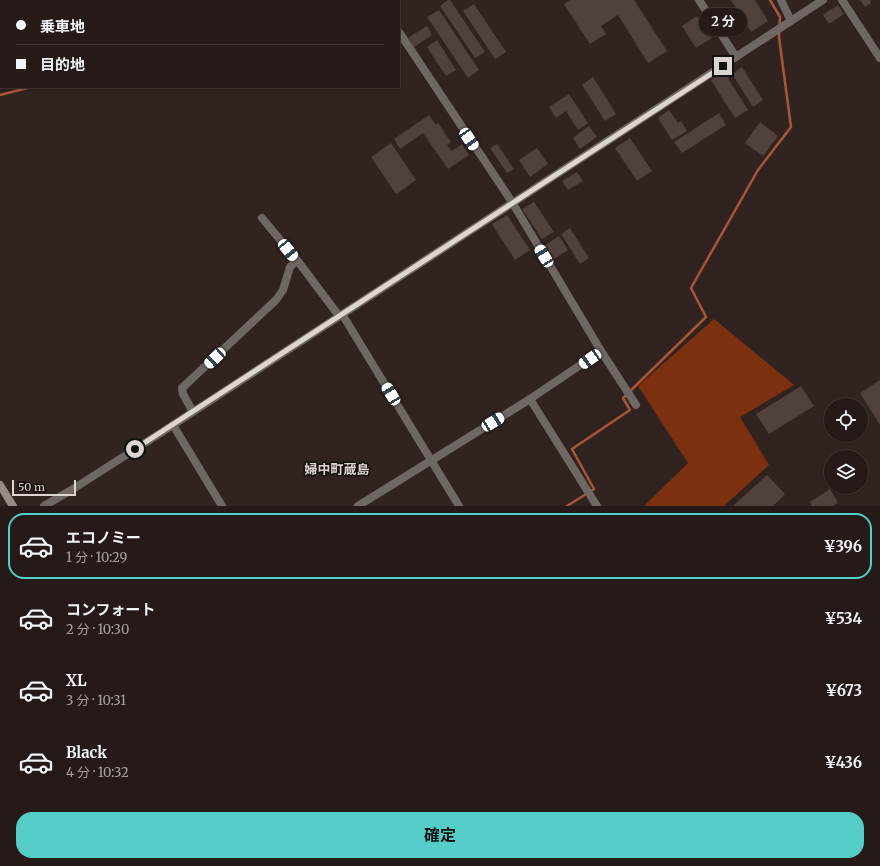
<!DOCTYPE html>
<html lang="ja">
<head>
<meta charset="utf-8">
<style>
  :root { --surface:#251a17; --page:#312724; --text:#f1f3f6; --muted:#a3a1a1; --line:#423836; --accent:#54cdc8 }
  body { margin:0; font-family:Merriweather,"Noto Sans JP",serif; background:var(--page); color:var(--text); height:100vh; display:flex; flex-direction:column; font-size:15px; white-space:nowrap }
  * { box-sizing:border-box; margin:0 }
  p { font-size:13px; color:var(--muted) }
  .icon { flex:none; width:22px; height:22px; fill:none; stroke:currentColor; stroke-width:2; stroke-linecap:round; stroke-linejoin:round }
  .map { position:relative; height:506px; overflow:hidden }
  .drawer { display:flex; flex-direction:column; background:var(--surface); flex:1 }
  .drawer>* { flex:none }
  .hud { position:absolute; left:0px; top:0px; width:400px; height:88px; box-shadow:0 1px 3px #0004,0 0 0 1px var(--line); display:grid; align-content:center; height:88px; padding:0 16px; background:var(--surface) }
  .buttons { position:absolute; left:824px; top:398px; display:grid; gap:8px }
  .buttons a { display:grid; place-items:center; width:44px; height:44px; border-radius:50%; background:var(--surface); box-shadow:0 1px 3px #0004,0 0 0 1px var(--line); font-size:20px }
  .scale { position:absolute; left:12px; bottom:10px; width:64px; box-sizing:border-box; padding-left:4px; border:2px solid #ded5d1; border-top:0; font-size:11px; line-height:14px; white-space:nowrap; color:#ded5d1; -webkit-text-stroke:3px #140e0c; paint-order:stroke }
  .end { position:absolute; width:18px; height:18px; margin:-9px; border:5px solid #ded5d1; background:#111; box-shadow:0 0 0 2px #111 }
  .from { border-radius:50% }
  .bubble { position:absolute; height:28px; border-radius:14px; background:var(--surface); box-shadow:0 1px 3px #0004,0 0 0 1px var(--line); font-size:13px; font-weight:700; line-height:28px; text-align:center }
  .car { position:absolute; width:12px; height:24px; margin:-12px -6px; border-radius:5px; box-shadow:0 0 3px 1px #0007; background:linear-gradient(#fff 24%,#345 0 40%,#fff 0 76%,#345 0 86%,#fff 0) }
  .hud b { display:flex; align-items:center; gap:14px; height:38px; font-size:15px }
  .hud b+b { border-top:1px solid var(--line) }
  .hud i { width:10px; height:10px; background:var(--text) }
  ul { padding:7px 0 0; list-style:none }
  li { display:flex; align-items:center; gap:12px; height:66px; margin:0 8px 6px; padding:0 8px; border:2px solid transparent; border-radius:16px }
  li div { flex:1 }
  li b { display:block; font-size:15px }
  li em { font-style:normal; font-weight:700 }
  li.selected { border-color:var(--accent) }
  li>.icon { width:36px; height:36px; stroke-width:1.5 }
  .primary-button { display:flex; gap:8px; margin-top:auto; padding:8px 16px }
  .primary-button a { flex:1; height:46px; border-radius:16px; background:var(--accent); color:#111; font-size:16px; font-weight:700; line-height:46px; text-align:center }
  .map>svg:first-child { display:block }
  .green { fill:#7d3010 }
  .lines { fill:none; stroke-linecap:round; stroke-linejoin:round }
  .stream { stroke:#a85637; stroke-width:2.5 }
  .building { fill:#50413c }
  .minor { stroke:#6e6764; stroke-width:8 }
  .tertiary { stroke:#6e6764; stroke-width:8 }
  .secondary { stroke:#968b87; stroke-width:8 }
  .primary { stroke:#b6a7a1; stroke-width:10 }
  .route { stroke:#ded5d1; stroke-width:5 }
  .labels { text-anchor:middle; dominant-baseline:central; stroke-width:3; stroke-linejoin:round; paint-order:stroke }
  .neighbourhood-label { font-size:13px; font-weight:bold; fill:#ded5d1; stroke:#140e0c }
</style>
</head>
<body>
<div class="map">
<svg width="880" height="506" viewBox="0 0 880 506">
  <rect width="100%" height="100%" fill="#31231f"/>
  <path class="green" d="M714,319L794,385L740,417L769,465L724,506H644L688,463L638,386Z"/>
  <g class="lines">
    <g class="stream">
      <path d="M148,1L149,0"/>
      <path d="M0,95L31,87"/>
      <path d="M567,506L594,489L572,449L630,410L623,398L706,317L691,288L758,170L791,127L779,37L780,17L770,0"/>
    </g>
  </g>
  <g class="building">
    <path d="M448,0H450L485,52L475,58L440,6Z"/>
    <path d="M570,0H634L667,51L648,63L618,15L601,26L606,34L590,44L564,4Z"/>
    <path d="M731,0H755L768,21L751,32Z"/>
    <path d="M860,0H870L871,3L865,7Z"/>
    <path d="M474,4L506,52L495,59L463,11Z"/>
    <path d="M838,5L844,14L829,24L823,15Z"/>
    <path d="M439,10L479,70L468,78L427,17Z"/>
    <path d="M697,16L712,38L696,48L682,26Z"/>
    <path d="M427,26L432,35L414,47L408,38Z"/>
    <path d="M437,40L456,70L446,76L427,47Z"/>
    <path d="M742,67L763,100L753,107L732,74Z"/>
    <path d="M724,72L748,110L735,118L711,80Z"/>
    <path d="M593,77L616,114L605,121L582,85Z"/>
    <path d="M569,94L588,123L578,130L566,111L556,118L549,107Z"/>
    <path d="M669,110L678,123L681,121L687,131L672,140L658,118Z"/>
    <path d="M719,113L726,125L682,153L674,142Z"/>
    <path d="M429,115L436,125L438,123L451,142L447,145L452,151L462,144L469,155L448,169L423,133L400,149L394,139Z"/>
    <path d="M760,122L778,136L763,156L745,143Z"/>
    <path d="M589,126L597,137L580,149L573,138Z"/>
    <path d="M630,138L652,171L637,181L615,148Z"/>
    <path d="M391,143L416,180L396,194L371,157Z"/>
    <path d="M497,144L514,169L507,173L490,148Z"/>
    <path d="M537,148L548,164L530,177L519,160Z"/>
    <path d="M577,172L583,181L568,190L562,181Z"/>
    <path d="M534,202L554,232L542,239L522,209Z"/>
    <path d="M507,215L530,250L515,260L492,224Z"/>
    <path d="M570,228L589,258L580,264L561,234Z"/>
    <path d="M559,236L568,250L554,259L545,245Z"/>
    <path d="M880,380V425L860,393Z"/>
    <path d="M801,386L814,406L769,434L756,414Z"/>
    <path d="M767,475L785,494L773,506H733Z"/>
    <path d="M830,489L838,503L833,506H812L810,502Z"/>
  </g>
  <g class="lines">
    <g class="minor">
      <path d="M699,0L736,57"/>
      <path d="M781,0L791,21"/>
      <path d="M842,0L880,58"/>
      <path d="M262,218L297,260"/>
      <path d="M342,314L459,506"/>
      <path d="M601,351L636,405"/>
      <path d="M530,399L597,506"/>
      <path d="M193,412L183,394L182,388L276,300L283,290L290,267L297,260L339,316"/>
      <path d="M173,425L222,506"/>
      <path d="M358,506L530,399L601,351L512,202"/>
    </g>
    <g class="tertiary">
      <path d="M378,0L379,1"/>
      <path d="M399,32L512,202"/>
      <path d="M44,506L73,489L173,425L823,0"/>
    </g>
    <path class="secondary" d="M0,485L13,506"/>
    <g class="primary">
      <path d="M29,1L30,0"/>
      <path d="M0,25L1,24"/>
    </g>
  </g>
  <g class="lines">
    <path class="route" d="M135,449L723,66"/>
  </g>
  <g class="labels">
    <g class="neighbourhood-label">
      <text x="337" y="469">婦中町蔵島</text>
    </g>
  </g>
</svg>
<div class="buttons">
<a><svg class="icon" aria-label="locate" viewBox="0 0 24 24"><circle cx="12" cy="12" r="6"/><path d="M12 2v4M12 18v4M2 12h4M18 12h4"/></svg></a>
<a><svg class="icon" aria-label="layers" viewBox="0 0 24 24"><path d="M12 4l9 5-9 5-9-5zM3 14l9 5 9-5"/></svg></a>
</div>
<div class="scale">50 m</div>
<i class="end from" style="left:135px;top:449px"></i>
<i class="end" style="left:723px;top:66px"></i>
<div class="bubble" style="left:699px;top:8px;width:48px">2 分</div>
<i class="car" style="left:469px;top:139px;rotate:146deg"></i>
<i class="car" style="left:288px;top:250px;rotate:141deg"></i>
<i class="car" style="left:544px;top:256px;rotate:329deg"></i>
<i class="car" style="left:215px;top:358px;rotate:227deg"></i>
<i class="car" style="left:590px;top:359px;rotate:236deg"></i>
<i class="car" style="left:391px;top:394px;rotate:329deg"></i>
<i class="car" style="left:493px;top:422px;rotate:58deg"></i>
<div class="hud">
<b><i class="from"></i>乗車地</b>
<b><i></i>目的地</b>
</div>
</div>
<section class="drawer">
<ul>
<li class="selected"><svg class="icon" aria-label="car" viewBox="0 0 24 24"><path d="M5 17H2v-5l4-1 3-4h7l3 4 3 1v5h-3M9 17h6M6 11h13"/><circle cx="7" cy="17" r="2"/><circle cx="17" cy="17" r="2"/></svg><div><b>エコノミー</b><p>1 分 · 10:29</p></div><em>¥396</em></li>
<li><svg class="icon" aria-label="car" viewBox="0 0 24 24"><path d="M5 17H2v-5l4-1 3-4h7l3 4 3 1v5h-3M9 17h6M6 11h13"/><circle cx="7" cy="17" r="2"/><circle cx="17" cy="17" r="2"/></svg><div><b>コンフォート</b><p>2 分 · 10:30</p></div><em>¥534</em></li>
<li><svg class="icon" aria-label="car" viewBox="0 0 24 24"><path d="M5 17H2v-5l4-1 3-4h7l3 4 3 1v5h-3M9 17h6M6 11h13"/><circle cx="7" cy="17" r="2"/><circle cx="17" cy="17" r="2"/></svg><div><b>XL</b><p>3 分 · 10:31</p></div><em>¥673</em></li>
<li><svg class="icon" aria-label="car" viewBox="0 0 24 24"><path d="M5 17H2v-5l4-1 3-4h7l3 4 3 1v5h-3M9 17h6M6 11h13"/><circle cx="7" cy="17" r="2"/><circle cx="17" cy="17" r="2"/></svg><div><b>Black</b><p>4 分 · 10:32</p></div><em>¥436</em></li>
</ul>
<div class="primary-button"><a>確定</a></div>
</section>
</body>
</html>
